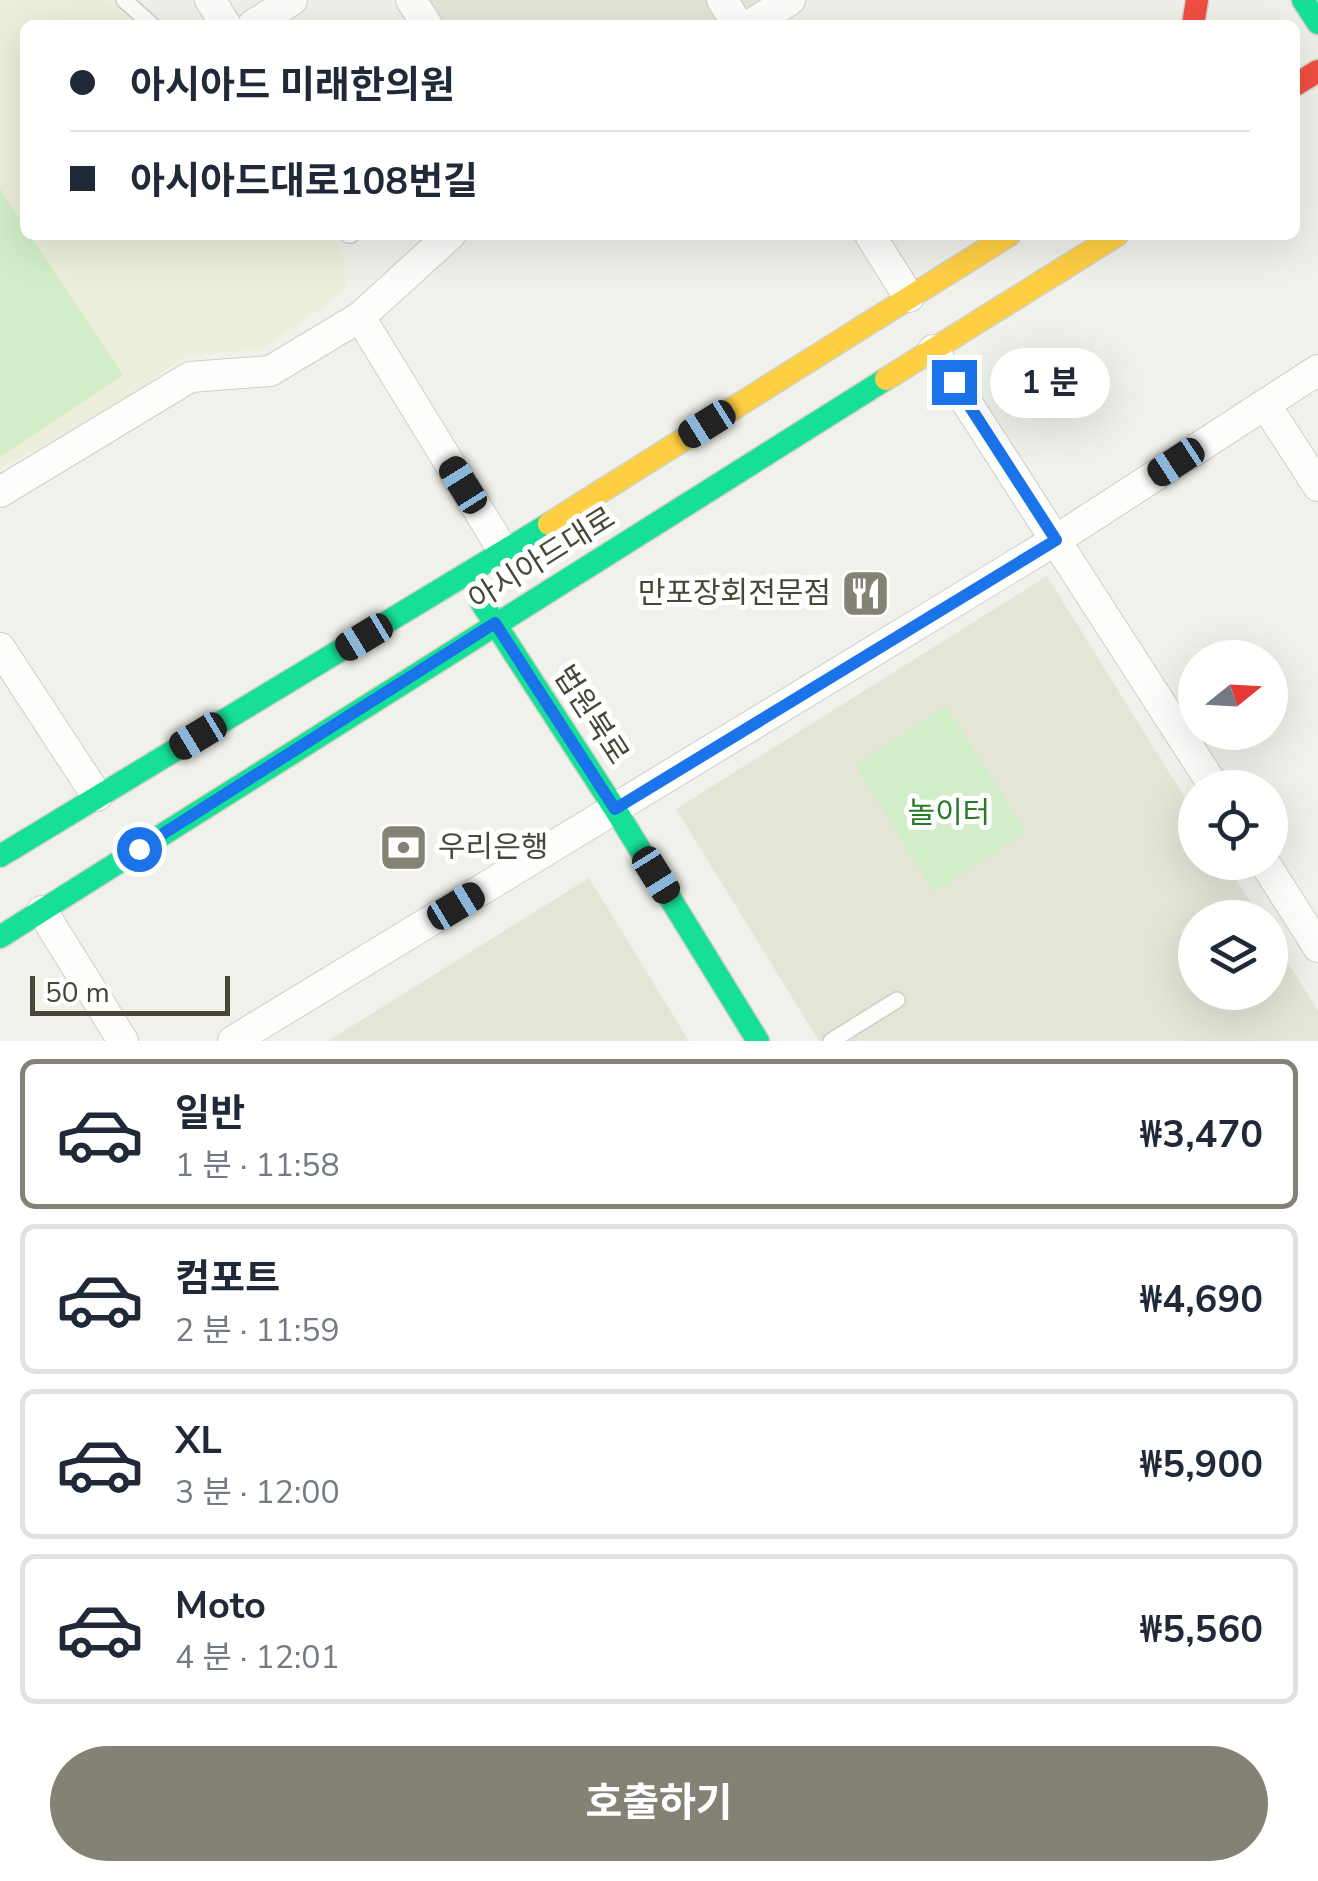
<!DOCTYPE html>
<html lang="ko">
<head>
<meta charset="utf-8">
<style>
  :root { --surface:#fff; --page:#f2f2f3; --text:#1f2937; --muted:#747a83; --line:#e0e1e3; --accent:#838274 }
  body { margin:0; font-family:"Nunito Sans","Noto Sans KR",sans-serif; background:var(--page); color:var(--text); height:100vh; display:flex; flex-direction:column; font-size:38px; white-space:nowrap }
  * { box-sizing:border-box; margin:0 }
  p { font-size:32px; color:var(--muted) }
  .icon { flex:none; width:55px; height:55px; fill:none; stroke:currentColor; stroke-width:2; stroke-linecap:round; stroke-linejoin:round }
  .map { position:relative; height:1041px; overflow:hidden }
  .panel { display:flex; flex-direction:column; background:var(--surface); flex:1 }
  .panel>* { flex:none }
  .guide { position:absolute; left:20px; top:20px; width:1280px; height:220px; border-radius:15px; box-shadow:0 10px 40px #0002; display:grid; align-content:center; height:220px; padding:0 50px; background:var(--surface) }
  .needle { width:65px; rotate:72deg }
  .tools { position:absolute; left:1178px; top:640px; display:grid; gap:20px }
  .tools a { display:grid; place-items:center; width:110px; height:110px; border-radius:50%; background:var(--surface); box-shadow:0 10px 40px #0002; font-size:50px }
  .scale { position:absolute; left:30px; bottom:25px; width:200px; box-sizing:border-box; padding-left:10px; border:5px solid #484735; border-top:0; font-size:28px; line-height:35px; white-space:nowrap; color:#484735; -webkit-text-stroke:8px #fff; paint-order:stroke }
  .end { position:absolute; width:45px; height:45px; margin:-22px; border:12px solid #1a73e8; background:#fff; box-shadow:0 0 0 5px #fff }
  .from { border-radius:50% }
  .bubble { position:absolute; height:70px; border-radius:35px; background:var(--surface); box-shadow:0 10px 40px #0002; font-size:32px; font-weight:700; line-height:70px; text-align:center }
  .car { position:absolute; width:30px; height:60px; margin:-30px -15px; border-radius:12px; box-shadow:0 0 8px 2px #0007; background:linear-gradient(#222 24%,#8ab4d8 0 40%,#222 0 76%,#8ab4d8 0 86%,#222 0) }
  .guide b { display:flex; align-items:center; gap:35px; height:95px; font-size:38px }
  .guide b+b { border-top:2px solid var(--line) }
  .guide i { width:25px; height:25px; background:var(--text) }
  ul { padding:18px 0 0; list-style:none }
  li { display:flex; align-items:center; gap:30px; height:150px; margin:0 20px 15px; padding:0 30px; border:5px solid var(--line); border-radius:15px }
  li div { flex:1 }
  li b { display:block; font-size:38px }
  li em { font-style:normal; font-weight:700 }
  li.selected { border-color:var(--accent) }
  li>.icon { width:90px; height:90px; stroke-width:1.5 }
  .cta { display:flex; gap:20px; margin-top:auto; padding:20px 50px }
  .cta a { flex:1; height:115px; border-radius:60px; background:var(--accent); color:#fff; font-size:40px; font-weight:700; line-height:115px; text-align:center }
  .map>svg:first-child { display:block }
  .residential { fill:#e4e5d7 }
  .education { fill:#edefdc }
  .green { fill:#d1eec8 }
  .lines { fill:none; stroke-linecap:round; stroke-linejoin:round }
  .lane-casing { stroke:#cecfc7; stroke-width:18 }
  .street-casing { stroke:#cecfc7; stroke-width:32 }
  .fast-casing { stroke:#d0d2c2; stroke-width:25 }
  .slow-casing { stroke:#d0d2c2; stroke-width:25 }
  .jam-casing { stroke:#d0d2c2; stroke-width:25 }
  .lane { stroke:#fdfdfc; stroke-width:15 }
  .street { stroke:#fdfdfc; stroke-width:30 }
  .fast { stroke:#16e098; stroke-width:22 }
  .slow { stroke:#ffcf43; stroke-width:22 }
  .jam { stroke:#f24e42; stroke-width:22 }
  .route { stroke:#1a73e8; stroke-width:12 }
  .labels { text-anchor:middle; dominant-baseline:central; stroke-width:10; stroke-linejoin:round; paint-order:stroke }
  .street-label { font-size:30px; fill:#484735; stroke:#fff }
  .poi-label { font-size:30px; fill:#484735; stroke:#fff; text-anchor:end }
  .park-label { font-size:30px; fill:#267d25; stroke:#fff }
</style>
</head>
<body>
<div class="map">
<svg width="1318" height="1041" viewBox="0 0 1318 1041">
  <rect width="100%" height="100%" fill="#f0f1ea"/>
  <g class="residential">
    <path d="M427,0H761L722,25H443Z"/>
    <path d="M1047,576L1195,814V862L1226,863L1260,917L1195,918V992H1270V934L1318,1011V1041H819L676,809Z"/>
    <path d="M589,878L689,1041H328Z"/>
  </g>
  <path class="education" d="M0,0H110L138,25H25V235H331L343,256L346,290L263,349L186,356L107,412L0,468Z"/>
  <g class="green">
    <path d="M0,189L25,227V235H30L123,375L0,457Z"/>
    <path d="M946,706L1026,832L934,892L855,765Z"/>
  </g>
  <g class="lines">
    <defs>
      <g id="lane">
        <path d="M124,0L152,25"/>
        <path d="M348,235H351"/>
        <path d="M831,1041L897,1000"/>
      </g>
      <g id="street">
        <path d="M210,0L226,25"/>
        <path d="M411,0L427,25"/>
        <path d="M722,0L738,25"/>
        <path d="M253,25L292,0"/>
        <path d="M750,25L790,0"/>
        <path d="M870,235L909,297"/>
        <path d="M360,317L504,552"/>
        <path d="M933,350L1215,788"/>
        <path d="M1265,404L1318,486"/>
        <path d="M0,492L190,377L270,371L360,317L450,235"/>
        <path d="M0,648L97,796"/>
        <path d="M1264,862L1318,947"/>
        <path d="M42,911L123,1041"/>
        <path d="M233,1041L1056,540L1318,370"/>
      </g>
      <g id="fast">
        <path d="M1303,0L1318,23"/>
        <path d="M481,602L615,809L758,1041"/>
        <path d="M0,856L549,524"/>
        <path d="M0,937L886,379"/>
      </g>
      <g id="slow">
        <path d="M886,379L1117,235"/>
        <path d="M549,524L1009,235"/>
      </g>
      <g id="jam">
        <path d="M1193,25L1197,0"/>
        <path d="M1295,85L1318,71"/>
      </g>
    </defs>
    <use href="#lane" class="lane-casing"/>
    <use href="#street" class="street-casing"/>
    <use href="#fast" class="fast-casing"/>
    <use href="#slow" class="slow-casing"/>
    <use href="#jam" class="jam-casing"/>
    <use href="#lane" class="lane"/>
    <use href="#street" class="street"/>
    <use href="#fast" class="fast"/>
    <use href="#slow" class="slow"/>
    <use href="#jam" class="jam"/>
  </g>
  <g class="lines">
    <path class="route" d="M139,849L495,623L615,809L1056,540L954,382"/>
  </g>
  <defs>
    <symbol id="restaurant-square" viewBox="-11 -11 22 22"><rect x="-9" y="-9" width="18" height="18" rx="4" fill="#838274" stroke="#fff"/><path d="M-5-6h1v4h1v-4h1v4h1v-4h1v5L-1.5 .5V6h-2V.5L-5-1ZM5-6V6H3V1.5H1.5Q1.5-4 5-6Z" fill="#fff"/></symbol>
    <symbol id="bank-square" viewBox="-11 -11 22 22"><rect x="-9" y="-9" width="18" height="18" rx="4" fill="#838274" stroke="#fff"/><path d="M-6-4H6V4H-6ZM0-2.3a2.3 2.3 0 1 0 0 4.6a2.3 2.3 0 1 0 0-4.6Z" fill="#fff"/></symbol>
  </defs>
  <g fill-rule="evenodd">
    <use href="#restaurant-square" x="838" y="566" width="55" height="55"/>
    <use href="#bank-square" x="376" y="820" width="55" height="55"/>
  </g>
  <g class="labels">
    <g class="street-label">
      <text transform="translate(542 559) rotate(-32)">아시아드대로</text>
      <text transform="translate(591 715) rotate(57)">법원북로</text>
    </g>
    <g class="poi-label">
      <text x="831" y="593">만포장회전문점</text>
      <text x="438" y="847" text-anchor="start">우리은행</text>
    </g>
    <g class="park-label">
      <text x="949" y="813">놀이터</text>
    </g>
  </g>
</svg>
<div class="tools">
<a><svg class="needle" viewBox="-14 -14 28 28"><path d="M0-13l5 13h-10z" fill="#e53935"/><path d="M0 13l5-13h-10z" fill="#747a83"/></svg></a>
<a><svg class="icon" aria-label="locate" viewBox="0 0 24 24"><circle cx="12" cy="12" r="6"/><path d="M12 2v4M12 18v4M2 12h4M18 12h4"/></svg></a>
<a><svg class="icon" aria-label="layers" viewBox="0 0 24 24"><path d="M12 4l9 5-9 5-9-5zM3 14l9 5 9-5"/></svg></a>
</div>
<div class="scale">50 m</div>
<i class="end from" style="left:139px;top:849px"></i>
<i class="end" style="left:954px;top:382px"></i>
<div class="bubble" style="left:990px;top:348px;width:120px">1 분</div>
<i class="car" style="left:707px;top:424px;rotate:238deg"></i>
<i class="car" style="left:1176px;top:462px;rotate:237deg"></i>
<i class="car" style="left:463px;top:485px;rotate:328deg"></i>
<i class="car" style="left:364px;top:637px;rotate:239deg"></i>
<i class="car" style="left:198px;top:736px;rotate:239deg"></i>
<i class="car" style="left:656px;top:875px;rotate:148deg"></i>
<i class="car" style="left:456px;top:906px;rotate:59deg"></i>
<div class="guide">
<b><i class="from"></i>아시아드 미래한의원</b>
<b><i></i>아시아드대로108번길</b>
</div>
</div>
<section class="panel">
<ul>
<li class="selected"><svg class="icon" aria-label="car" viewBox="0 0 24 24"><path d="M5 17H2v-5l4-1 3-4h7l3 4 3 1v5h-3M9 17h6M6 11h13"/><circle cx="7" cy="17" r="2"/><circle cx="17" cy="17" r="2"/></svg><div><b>일반</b><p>1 분 · 11:58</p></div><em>₩3,470</em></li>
<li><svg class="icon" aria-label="car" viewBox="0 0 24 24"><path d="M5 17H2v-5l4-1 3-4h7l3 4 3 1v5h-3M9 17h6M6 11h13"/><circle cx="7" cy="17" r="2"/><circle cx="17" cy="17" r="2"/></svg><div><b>컴포트</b><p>2 분 · 11:59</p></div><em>₩4,690</em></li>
<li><svg class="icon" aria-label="car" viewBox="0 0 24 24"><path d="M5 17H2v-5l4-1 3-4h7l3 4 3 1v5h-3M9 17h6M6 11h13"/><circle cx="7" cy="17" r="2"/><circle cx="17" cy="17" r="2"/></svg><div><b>XL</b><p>3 분 · 12:00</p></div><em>₩5,900</em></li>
<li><svg class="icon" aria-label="car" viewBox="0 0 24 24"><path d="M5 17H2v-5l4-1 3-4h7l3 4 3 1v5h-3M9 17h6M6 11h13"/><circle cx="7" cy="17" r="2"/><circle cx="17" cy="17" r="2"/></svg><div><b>Moto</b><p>4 분 · 12:01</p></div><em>₩5,560</em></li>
</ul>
<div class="cta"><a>호출하기</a></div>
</section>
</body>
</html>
